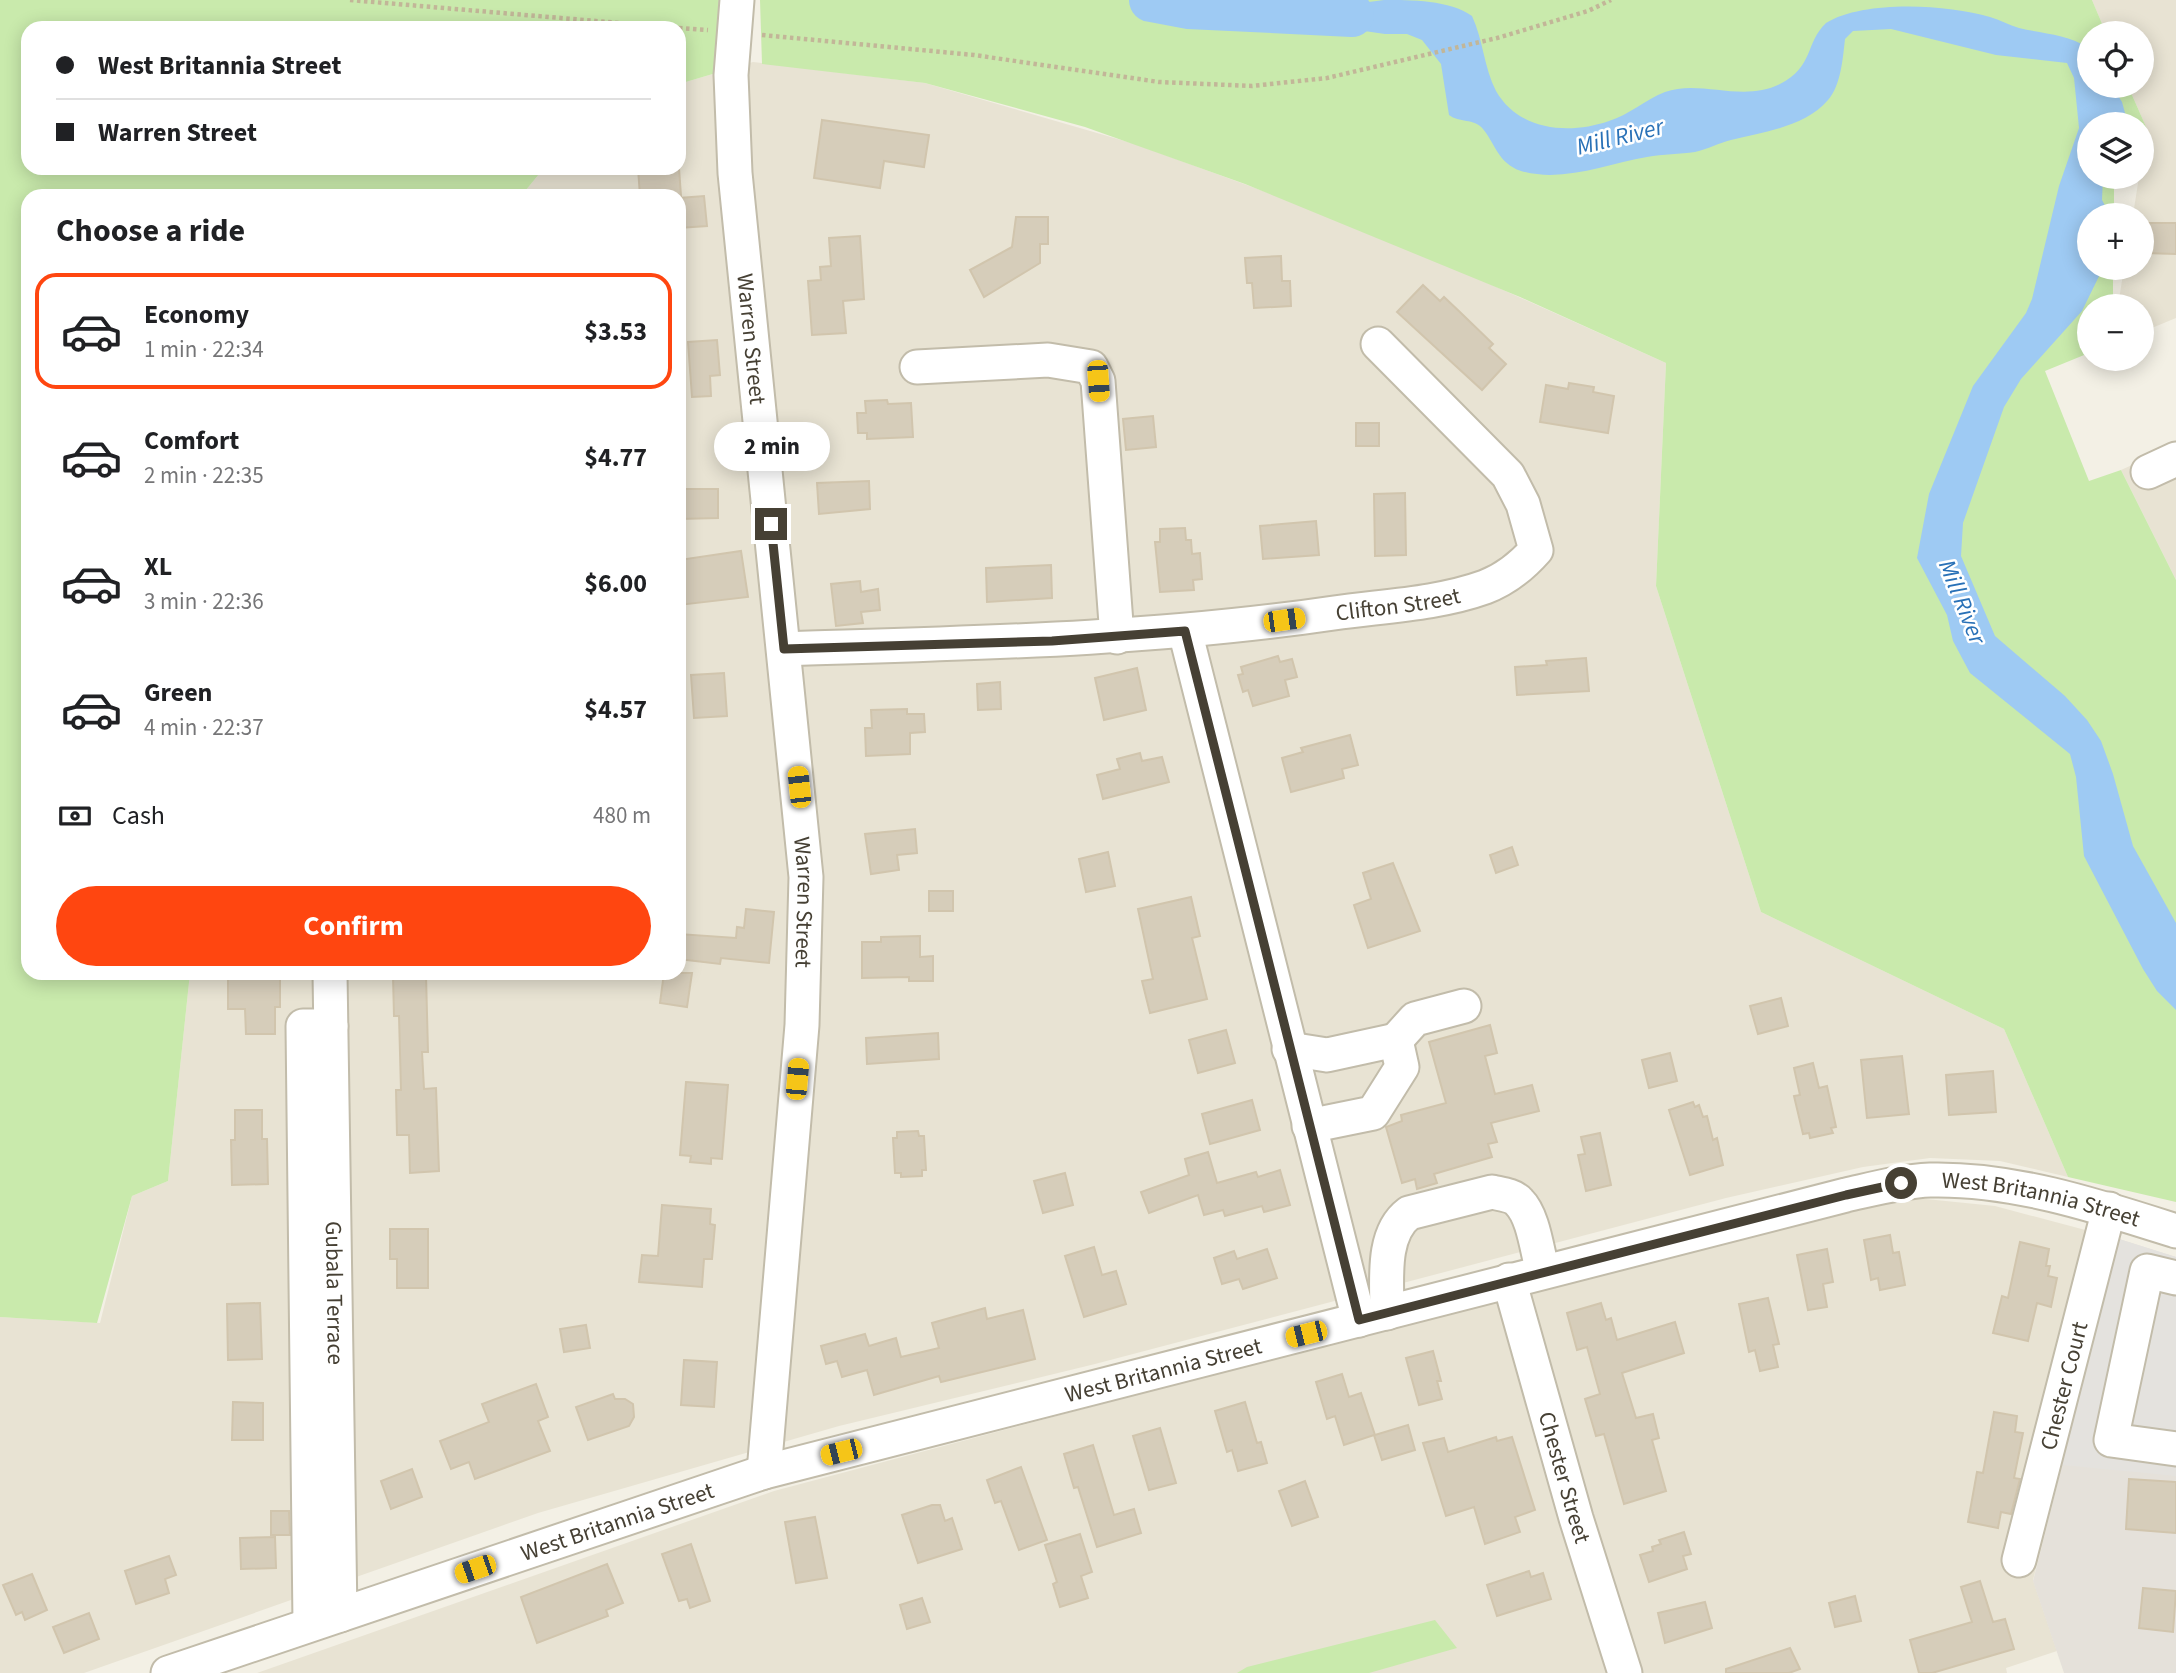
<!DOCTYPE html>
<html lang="en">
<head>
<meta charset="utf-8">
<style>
  :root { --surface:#fff; --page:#f6f6f6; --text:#202124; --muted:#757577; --line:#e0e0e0; --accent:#ff4610 }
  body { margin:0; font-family:"Source Sans 3",sans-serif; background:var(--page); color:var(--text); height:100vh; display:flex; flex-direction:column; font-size:26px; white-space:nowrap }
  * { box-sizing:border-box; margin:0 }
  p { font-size:23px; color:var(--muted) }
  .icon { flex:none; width:38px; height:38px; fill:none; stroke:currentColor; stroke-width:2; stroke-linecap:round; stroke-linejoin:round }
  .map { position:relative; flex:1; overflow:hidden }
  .details { position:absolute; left:21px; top:189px; width:665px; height:791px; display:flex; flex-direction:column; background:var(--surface); border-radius:21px; box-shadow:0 4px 18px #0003 }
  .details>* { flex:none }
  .guide { position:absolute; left:21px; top:21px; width:665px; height:154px; border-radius:21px; box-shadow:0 4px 18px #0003; display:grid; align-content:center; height:154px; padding:0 35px; background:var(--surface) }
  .fabs { position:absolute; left:2077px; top:21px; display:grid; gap:14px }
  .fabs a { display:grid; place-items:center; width:77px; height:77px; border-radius:50%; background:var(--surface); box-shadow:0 4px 18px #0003; font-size:35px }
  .end { position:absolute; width:32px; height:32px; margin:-16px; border:9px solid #464034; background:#fff; box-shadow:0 0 0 4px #fff }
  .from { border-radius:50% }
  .bubble { position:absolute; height:49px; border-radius:24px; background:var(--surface); box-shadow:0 4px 18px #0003; font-size:23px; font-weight:700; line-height:49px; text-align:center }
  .car { position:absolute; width:21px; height:42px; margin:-21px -10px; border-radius:9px; box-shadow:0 0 5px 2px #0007; background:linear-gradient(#f5c518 24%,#345 0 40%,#f5c518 0 76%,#345 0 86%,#f5c518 0) }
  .guide b { display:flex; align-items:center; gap:24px; height:66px; font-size:26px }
  .guide b+b { border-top:2px solid var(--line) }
  .guide i { width:18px; height:18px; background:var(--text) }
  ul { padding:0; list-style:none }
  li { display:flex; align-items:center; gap:21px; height:116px; margin:0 14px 10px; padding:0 21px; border:4px solid transparent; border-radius:21px }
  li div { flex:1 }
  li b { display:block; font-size:26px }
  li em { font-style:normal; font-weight:700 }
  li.active { border-color:var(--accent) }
  li>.icon { width:63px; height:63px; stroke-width:1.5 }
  h2 { padding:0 35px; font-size:32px; line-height:84px }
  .pay { display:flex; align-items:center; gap:18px; height:77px; padding:0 35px; font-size:26px }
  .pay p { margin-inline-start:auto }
  .primary-button { display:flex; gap:14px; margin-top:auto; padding:14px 35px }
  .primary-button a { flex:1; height:80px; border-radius:42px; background:var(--accent); color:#fff; font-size:28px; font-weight:700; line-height:80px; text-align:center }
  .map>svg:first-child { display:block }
  .residential { fill:#e8e3d3 }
  .industrial { fill:#e5e1da }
  .green { fill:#c9eaac }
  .parking { fill:#e4e2de }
  .water { fill:#9ecaf3 }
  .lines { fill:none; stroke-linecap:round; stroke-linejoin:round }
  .river { stroke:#9ecaf3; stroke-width:44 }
  .building { fill:#d6cdba; stroke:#d1c5ad; stroke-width:2 }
  .minor-casing { stroke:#c2bcaa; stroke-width:37 }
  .path { stroke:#c2b698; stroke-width:4.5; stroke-dasharray:3.5 3.5; stroke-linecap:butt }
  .minor { stroke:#fff; stroke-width:33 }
  .route { stroke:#464034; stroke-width:9 }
  .labels { text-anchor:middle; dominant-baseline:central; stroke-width:5; stroke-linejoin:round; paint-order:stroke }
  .street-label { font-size:23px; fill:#464034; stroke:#fff }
  .water-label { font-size:24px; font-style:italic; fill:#2971b7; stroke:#fff }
</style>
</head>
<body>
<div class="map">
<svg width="2176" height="1673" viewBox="0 0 2176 1673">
  <rect width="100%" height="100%" fill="#f3f0e5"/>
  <g class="residential">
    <path d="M2092,0H2176V318L2142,332V306H2118L2124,268H2142V215H2133L2139,177H2142L2147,129L2128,86H2142V33H2106Z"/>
    <path d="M753,62L925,83L1135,144L1367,229L1666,363L1656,586L1761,912L2004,1029L2068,1177L2000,1161L1930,1158L1863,1167L1726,1198L1095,1364L839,1426L538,1513L84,1673H0V1317L100,1323L132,1196L168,1181L190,973H679V196H521L544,168H679V84Z"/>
    <path d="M2176,445V580L2121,470Z"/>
    <path d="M1906,1197L1995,1206L2119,1239L2033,1580L2057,1651L2006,1668L2007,1673H257L774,1491L1701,1245Z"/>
  </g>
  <path class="industrial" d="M2119,1239L2176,1257V1673H2064L2033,1581Z"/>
  <g class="green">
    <path d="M0,0H719L716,73L679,84V28H28V168H544L521,196H28V973H190L168,1181L132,1196L97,1323L0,1317Z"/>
    <path d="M760,0H2092L2106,33H2090V86H2128L2147,129L2142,134V124H2090V177H2114V215H2090V268H2113V306H2090L2089,353L2045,371L2089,481L2121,470L2176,580V1202L2068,1177L2004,1029L1761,912L1656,586L1666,363L1520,297L1245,184L1085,127L925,83L762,64Z"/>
    <path d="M1435,1620L1457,1648L1369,1673H1237L1247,1667Z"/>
  </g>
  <path class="parking" d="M2119,1239L2176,1257V1476L2062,1465Z"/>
  <path class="water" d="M1384,0C1411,0 1450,0 1472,16C1483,39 1484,68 1496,91C1519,131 1569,135 1609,121C1629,115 1646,99 1665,92C1700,79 1742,103 1780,84C1814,67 1805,43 1826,23C1863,0 1946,4 1990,17C2000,20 2009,25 2019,28C2044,34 2067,34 2089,48L2090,86H2112L2122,102L2128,124H2090V177H2103L2102,200L2110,215H2090V268H2103L2082,311L2021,379L2004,407L1963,523L1961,556L1995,636L2065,696L2087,720L2101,741L2113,774L2133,846L2176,923V1010L2157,991L2143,969L2084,856L2076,777L2070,754L1970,673L1953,641L1947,615L1917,558L1929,494L1973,386L2026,313L2032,299L2059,186L2079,128L2074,78L2067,63L1996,55L1891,29L1853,31L1845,39C1843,57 1841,86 1828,100C1805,127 1763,132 1731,140C1719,143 1708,149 1695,152C1680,154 1663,154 1647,157C1606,164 1563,183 1521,171C1498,163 1496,145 1483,129C1474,118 1459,123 1449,115L1441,64L1422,40L1407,34H1385L1262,16Z"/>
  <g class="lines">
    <path class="river" d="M1151,0L1188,7L1352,15"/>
  </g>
  <g class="building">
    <path d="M822,120L929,135L924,167L884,161L880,188L814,178Z"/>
    <path d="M638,168H679L681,196H640Z"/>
    <path d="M704,196L707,226L679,228V198Z"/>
    <path d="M1016,217H1048V244H1040V263L984,297L970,270L1012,247Z"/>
    <path d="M2146,223H2176V254L2145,253Z"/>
    <path d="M860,236L864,299L843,301L846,333L812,335L808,281L821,280L820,267L831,266L829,238Z"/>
    <path d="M1281,256L1282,281H1290L1291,306L1254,308L1252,283H1247L1245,258Z"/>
    <path d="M1423,285L1440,301L1444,297L1462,314L1493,344L1489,348L1506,364L1482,390L1397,312Z"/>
    <path d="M717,340L720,375L710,376L711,396L692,397L688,342Z"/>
    <path d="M1569,383L1594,387L1593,392L1614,396L1608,433L1540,422L1546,385L1568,389Z"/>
    <path d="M887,400L888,404L911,403L913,437L867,439V433H858L857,413H866L865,401Z"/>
    <path d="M1153,416L1156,447L1126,450L1123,419Z"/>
    <rect x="1356" y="423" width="23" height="23"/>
    <path d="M869,481L870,509L819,514L817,483Z"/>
    <path d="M679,489H718V518L679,519Z"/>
    <path d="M1405,493L1406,555L1375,556L1374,494Z"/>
    <path d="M1316,521L1319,555L1263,559L1260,526Z"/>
    <path d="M1185,528L1186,540H1191L1192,554L1200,553L1202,579L1193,580L1194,590L1160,592L1155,542H1160V529Z"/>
    <path d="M741,551L748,597L679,605V560Z"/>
    <path d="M1051,565L1052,598L987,602L986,568Z"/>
    <path d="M860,581L861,592L878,589L880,610L861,612L863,623L836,626L831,584Z"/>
    <path d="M1278,656L1280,662L1292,659L1297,677L1285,680L1289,696L1253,706L1248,690L1243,692L1238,675L1243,674L1241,667Z"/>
    <path d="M1586,658L1589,691L1517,695L1515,667L1547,665L1546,661Z"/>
    <path d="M1137,668L1146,710L1104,720L1095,678Z"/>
    <path d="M724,673L727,716L694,718L691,675Z"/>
    <path d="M1000,682L1001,709L978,710L977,684Z"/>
    <path d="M907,709V714H924L925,732L910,733V754L866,756L865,728H872L871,710Z"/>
    <path d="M1350,735L1358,765L1342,769L1344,778L1291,792L1282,758L1303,752L1301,748Z"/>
    <path d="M1140,753L1142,761L1162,757L1169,782L1103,799L1097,775L1120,769L1117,759Z"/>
    <path d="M915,829L917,853L897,855L899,870L871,874L865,834Z"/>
    <path d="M1512,847L1518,865L1496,873L1490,855Z"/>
    <path d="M1108,852L1115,886L1086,892L1079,859Z"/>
    <path d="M1393,863L1420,931L1368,948L1354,905L1371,899L1363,873Z"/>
    <rect x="929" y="891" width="24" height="20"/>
    <path d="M1191,897L1200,936L1192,938L1207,999L1150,1013L1142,981L1153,979L1138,909Z"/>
    <path d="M746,909L774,912L769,963L721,958L720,964L679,959V934L736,938L737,927L744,928Z"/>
    <path d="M920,936V957L933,956V981H909V977L862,978V942H881V937Z"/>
    <path d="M228,973H280V1007H275V1034H246L245,1009H228Z"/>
    <path d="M664,973H692L687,1007L660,1003Z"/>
    <path d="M426,975L428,1052H422L424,1089L436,1088L439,1171L410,1173L409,1135H397L396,1090H401L399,1016H394L393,976Z"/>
    <path d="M1781,998L1788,1026L1758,1034L1750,1006Z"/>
    <path d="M1490,1025L1497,1053L1485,1056L1495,1094L1532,1085L1539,1111L1491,1123L1497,1142L1488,1144L1492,1157L1434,1174L1437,1183L1417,1189L1415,1179L1402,1183L1386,1127L1402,1121L1401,1115L1446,1103L1429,1042Z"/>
    <path d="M1226,1030L1235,1063L1198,1073L1189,1040Z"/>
    <path d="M938,1033L939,1059L867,1064L866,1038Z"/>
    <path d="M1670,1053L1677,1081L1649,1088L1642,1060Z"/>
    <path d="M1902,1056L1909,1114L1867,1118L1861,1060Z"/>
    <path d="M1813,1063L1819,1088L1827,1086L1836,1127L1831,1128L1833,1133L1810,1138L1809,1133L1803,1134L1794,1096L1800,1095L1794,1068Z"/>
    <path d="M1993,1071L1996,1112L1949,1115L1946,1075Z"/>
    <path d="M686,1082L728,1085L722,1159L711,1158V1164L690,1162L691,1156L680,1155Z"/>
    <path d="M1252,1100L1260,1130L1210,1144L1202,1114Z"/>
    <path d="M1693,1102L1695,1107L1699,1105L1703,1117L1707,1116L1713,1140L1717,1138L1723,1165L1690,1175L1669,1110Z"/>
    <path d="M235,1110H262V1139H267L268,1184L232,1185L231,1140H235Z"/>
    <path d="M918,1131L919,1136H924L926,1170H922V1176L901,1177V1173H895L893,1138H897V1132Z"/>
    <path d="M1600,1133L1611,1185L1586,1191L1578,1155L1585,1154L1581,1137Z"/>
    <path d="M1208,1152L1217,1183L1256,1172L1258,1177L1280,1170L1290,1205L1264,1212L1262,1206L1225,1216L1223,1210L1204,1215L1198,1195L1149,1213L1141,1192L1189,1175L1185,1159Z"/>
    <path d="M1065,1173L1073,1205L1043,1213L1034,1181Z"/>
    <path d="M662,1205L711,1209L710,1224L715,1225L712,1259H704L702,1287L639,1282L642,1255L658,1256Z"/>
    <path d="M390,1229H428V1288H397V1259H390Z"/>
    <path d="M1890,1235L1893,1253L1899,1252L1905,1285L1880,1290L1878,1278L1871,1280L1864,1240Z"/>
    <path d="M2020,1242L2049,1249L2046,1266H2050L2048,1276L2057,1278L2051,1307L2037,1303L2028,1341L1993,1333L2002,1296L2008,1298Z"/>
    <path d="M1094,1247L1102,1275L1116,1271L1126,1304L1084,1317L1065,1256Z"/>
    <path d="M1267,1249L1277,1278L1243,1289L1239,1279L1222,1284L1214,1258L1234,1251L1237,1259Z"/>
    <path d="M1827,1249L1833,1282L1823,1284L1827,1307L1808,1310L1797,1255Z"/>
    <path d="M1768,1298L1779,1344L1773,1345L1778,1367L1760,1371L1755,1350L1749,1352L1739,1304Z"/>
    <path d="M260,1303L262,1359L228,1360L227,1304Z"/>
    <path d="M1601,1303L1606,1320L1611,1318L1617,1340L1675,1322L1684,1353L1622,1373L1636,1418L1653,1414L1659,1438L1652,1440L1666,1491L1624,1504L1604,1434L1596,1436L1585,1399L1600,1394L1587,1347L1577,1350L1567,1313Z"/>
    <path d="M985,1308L987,1319L1023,1310L1035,1359L941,1382L939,1376L874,1395L867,1370L842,1377L837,1361L826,1364L821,1346L865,1334L869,1346L896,1338L901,1357L939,1348L932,1323Z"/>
    <path d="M586,1325L590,1348L564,1352L560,1329Z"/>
    <path d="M1433,1351L1441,1381H1437L1442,1399L1419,1405L1406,1358Z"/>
    <path d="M684,1360L717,1362L714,1407L681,1405Z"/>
    <path d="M1342,1374L1349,1397L1361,1393L1375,1435L1408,1425L1415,1450L1382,1460L1374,1435L1344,1445L1335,1416L1327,1419L1316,1382Z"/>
    <path d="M536,1384L548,1417L538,1421L550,1451L475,1479L469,1462L451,1469L440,1441L489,1422L482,1404Z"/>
    <path d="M613,1394L615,1399H625L633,1404L634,1417L629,1426L588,1440L576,1407Z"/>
    <path d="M233,1402L263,1403V1440H232Z"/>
    <path d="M1245,1402L1257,1443L1261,1442L1267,1463L1238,1471L1232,1450L1227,1452L1215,1411Z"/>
    <path d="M1994,1412L2017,1416L2015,1432L2023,1433L2014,1478L2020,1479L2011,1514L2001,1512L1998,1528L1968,1522L1977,1472L1983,1473Z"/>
    <path d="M1160,1428L1176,1483L1149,1490L1133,1436Z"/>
    <path d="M1496,1437L1497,1441L1512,1437L1535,1510L1515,1517L1520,1532L1485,1544L1474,1507L1446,1516L1423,1443L1444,1438L1448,1452Z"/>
    <path d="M1093,1445L1114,1515L1134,1509L1141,1533L1097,1547L1078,1487L1074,1488L1064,1454Z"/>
    <path d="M1021,1467L1047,1540L1019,1550L1001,1501L995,1503L987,1480Z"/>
    <path d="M412,1469L422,1497L391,1509L381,1481Z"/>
    <path d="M2129,1479L2176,1482V1533L2126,1529Z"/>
    <path d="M1305,1481L1318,1517L1292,1526L1279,1491Z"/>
    <path d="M932,1505H940L945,1521L952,1518L962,1549L918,1563L902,1515Z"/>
    <path d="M271,1511H289L290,1535H271Z"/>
    <path d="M815,1517L827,1578L796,1583L785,1522Z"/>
    <path d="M1684,1532L1691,1554L1683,1556L1687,1569L1649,1582L1640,1555L1653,1551L1652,1547L1661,1544L1659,1540Z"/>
    <path d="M1080,1534L1092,1572L1081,1576L1088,1598L1060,1607L1053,1584L1057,1582L1045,1545Z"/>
    <path d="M275,1537L276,1568L241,1569L240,1538Z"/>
    <path d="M691,1544L710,1601L690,1608L687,1599L679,1601L662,1554Z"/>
    <path d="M169,1556L176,1575L165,1579L169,1593L136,1604L125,1571Z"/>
    <path d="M607,1564L623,1603L606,1610L608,1616L537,1643L521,1597Z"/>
    <path d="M1529,1571L1531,1577L1543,1573L1551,1599L1497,1616L1487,1585Z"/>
    <path d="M32,1574L47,1610L25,1620L22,1612L16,1615L3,1585Z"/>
    <path d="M1980,1581L1993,1622L2005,1619L2014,1649L1932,1673H1919L1910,1640L1972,1622L1961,1587Z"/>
    <path d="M2143,1588L2176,1591L2173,1632L2139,1628Z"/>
    <path d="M1855,1596L1861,1621L1835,1627L1829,1603Z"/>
    <path d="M922,1598L930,1622L907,1629L900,1605Z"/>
    <path d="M1705,1602L1712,1628L1665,1643L1658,1613Z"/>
    <path d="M89,1613L99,1639L64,1653L53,1627Z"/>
    <path d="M1790,1648L1800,1669L1789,1673H1726V1669Z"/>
  </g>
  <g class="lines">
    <defs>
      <g id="minor">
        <path id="s1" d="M737,0L731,75L735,173L806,877L802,1025L764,1472"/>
        <path d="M917,367L1048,360L1091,367L1098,381L1117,637"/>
        <path d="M2148,472L2176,459"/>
        <path d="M1185,631L1359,1320"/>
        <path id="s2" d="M784,649C968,643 1151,640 1334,613C1383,606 1438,604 1485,587C1506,579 1521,567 1536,550L1523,504L1508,475L1378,344"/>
        <path id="s3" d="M330,973L340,1615"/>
        <path d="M1396,1040L1415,1019L1464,1006"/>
        <path d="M1289,1049L1327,1055L1396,1040L1402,1067L1373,1113L1309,1126"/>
        <path d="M2176,1278L2147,1271L2111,1440L2176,1449"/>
        <path id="s4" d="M1509,1280L1576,1518L1625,1673"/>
        <path d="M1387,1313C1387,1281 1381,1234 1409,1213L1492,1192C1500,1194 1513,1195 1519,1202C1534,1217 1537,1252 1543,1272"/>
        <path id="s5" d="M2019,1560L2109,1209"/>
        <path d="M310,1624L303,1026H331"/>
        <path id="s6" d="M168,1673L764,1472L1846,1195C1873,1189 1902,1181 1930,1180C2013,1178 2098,1206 2176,1231"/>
      </g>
    </defs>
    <use href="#minor" class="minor-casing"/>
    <g class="path">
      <path d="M350,0L678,28"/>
      <path d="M679,28L708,30"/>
      <path d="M762,35L974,55L1159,82L1252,86L1327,78L1497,38L1588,11L1611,0"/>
    </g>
    <use href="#minor" class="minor"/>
  </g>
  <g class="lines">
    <path class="route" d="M771,524L784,649L1052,641L1185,631L1359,1320L1846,1195L1901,1183"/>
  </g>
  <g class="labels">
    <g class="street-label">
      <text stroke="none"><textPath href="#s1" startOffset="340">Warren Street</textPath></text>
      <text stroke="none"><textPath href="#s2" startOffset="616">Clifton Street</textPath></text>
      <text stroke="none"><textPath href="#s1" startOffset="906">Warren Street</textPath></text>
      <text stroke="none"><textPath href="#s6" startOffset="1944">West Britannia Street</textPath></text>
      <text stroke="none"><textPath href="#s3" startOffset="320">Gubala Terrace</textPath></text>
      <text stroke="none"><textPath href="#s6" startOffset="1041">West Britannia Street</textPath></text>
      <text stroke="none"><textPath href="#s5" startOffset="180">Chester Court</textPath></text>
      <text stroke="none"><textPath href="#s4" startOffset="205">Chester Street</textPath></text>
      <text stroke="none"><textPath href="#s6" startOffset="474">West Britannia Street</textPath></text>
    </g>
    <g class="water-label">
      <text transform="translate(1620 137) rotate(-14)">Mill River</text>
      <text transform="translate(1962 602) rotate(68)">Mill River</text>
    </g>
  </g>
</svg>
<div class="fabs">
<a><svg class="icon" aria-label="locate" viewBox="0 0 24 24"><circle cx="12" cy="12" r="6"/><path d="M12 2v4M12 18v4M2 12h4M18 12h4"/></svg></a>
<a><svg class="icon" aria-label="layers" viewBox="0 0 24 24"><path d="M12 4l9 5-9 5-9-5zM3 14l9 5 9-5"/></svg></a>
<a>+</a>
<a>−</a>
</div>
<i class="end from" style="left:1901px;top:1183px"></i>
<i class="end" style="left:771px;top:524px"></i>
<div class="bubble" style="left:714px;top:422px;width:116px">2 min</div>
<i class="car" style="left:1098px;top:381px;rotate:176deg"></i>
<i class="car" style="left:1284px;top:620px;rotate:82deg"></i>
<i class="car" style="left:799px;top:787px;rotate:354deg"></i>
<i class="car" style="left:797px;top:1079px;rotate:5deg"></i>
<i class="car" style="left:1306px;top:1334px;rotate:256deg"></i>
<i class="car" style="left:841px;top:1452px;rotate:256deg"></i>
<i class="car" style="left:475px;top:1569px;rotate:251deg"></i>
<div class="guide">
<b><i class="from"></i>West Britannia Street</b>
<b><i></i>Warren Street</b>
</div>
<section class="details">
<h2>Choose a ride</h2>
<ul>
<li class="active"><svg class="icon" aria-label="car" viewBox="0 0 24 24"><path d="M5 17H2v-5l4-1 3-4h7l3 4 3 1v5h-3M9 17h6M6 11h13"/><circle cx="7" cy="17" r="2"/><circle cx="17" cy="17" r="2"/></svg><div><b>Economy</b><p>1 min · 22:34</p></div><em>$3.53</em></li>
<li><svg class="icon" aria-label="car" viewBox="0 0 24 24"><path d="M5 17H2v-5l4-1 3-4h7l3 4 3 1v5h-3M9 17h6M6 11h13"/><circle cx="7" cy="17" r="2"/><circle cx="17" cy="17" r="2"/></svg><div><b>Comfort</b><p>2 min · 22:35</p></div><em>$4.77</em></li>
<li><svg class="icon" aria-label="car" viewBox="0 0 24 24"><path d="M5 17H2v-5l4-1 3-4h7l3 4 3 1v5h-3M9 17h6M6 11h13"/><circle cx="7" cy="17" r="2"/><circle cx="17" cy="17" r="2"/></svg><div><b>XL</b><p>3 min · 22:36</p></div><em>$6.00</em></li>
<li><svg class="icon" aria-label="car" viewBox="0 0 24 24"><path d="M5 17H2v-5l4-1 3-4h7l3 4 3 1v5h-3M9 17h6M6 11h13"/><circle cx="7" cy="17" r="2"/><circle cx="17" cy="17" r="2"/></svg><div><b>Green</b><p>4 min · 22:37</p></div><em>$4.57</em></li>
</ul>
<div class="pay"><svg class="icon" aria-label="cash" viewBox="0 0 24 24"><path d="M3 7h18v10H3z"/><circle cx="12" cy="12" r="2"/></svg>Cash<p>480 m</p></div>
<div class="primary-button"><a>Confirm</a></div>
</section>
</div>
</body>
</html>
